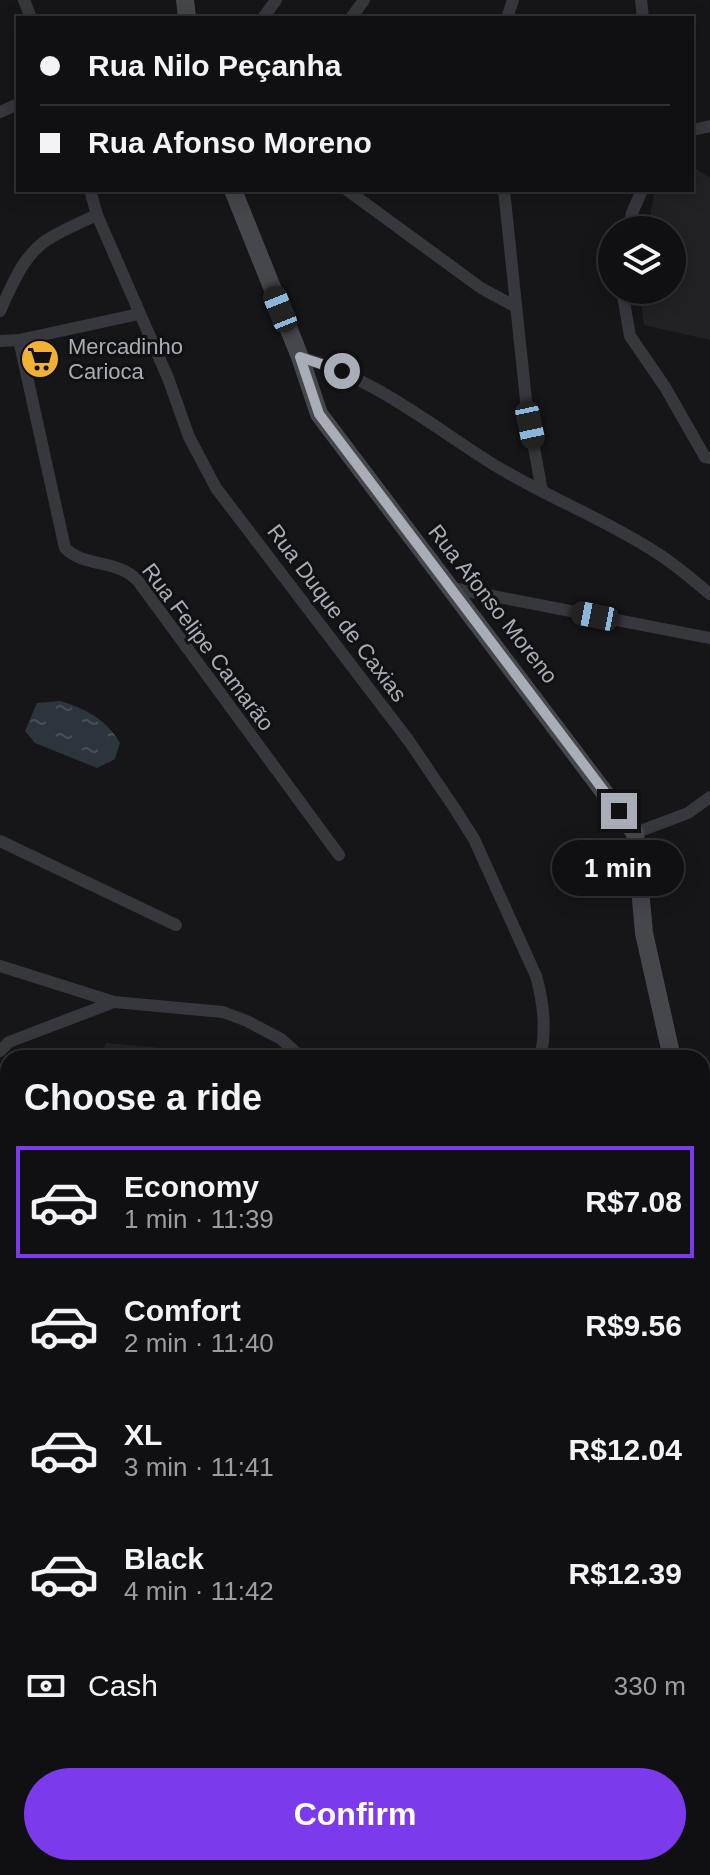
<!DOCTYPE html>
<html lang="en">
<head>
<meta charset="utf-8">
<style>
  :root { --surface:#101012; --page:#19191b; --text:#f1f3f6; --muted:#9c9d9f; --line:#303032; --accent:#7c3aed }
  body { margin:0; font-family:Helvetica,sans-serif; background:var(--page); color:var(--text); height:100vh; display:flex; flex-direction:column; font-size:30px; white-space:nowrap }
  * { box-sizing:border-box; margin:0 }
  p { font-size:26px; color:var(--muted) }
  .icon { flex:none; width:44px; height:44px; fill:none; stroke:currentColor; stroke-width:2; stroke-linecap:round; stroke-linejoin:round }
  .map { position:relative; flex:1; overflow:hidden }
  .details { position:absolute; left:0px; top:1050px; width:710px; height:826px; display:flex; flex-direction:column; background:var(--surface); border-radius:24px 24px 0 0; box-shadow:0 4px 20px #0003,0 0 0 2px var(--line) }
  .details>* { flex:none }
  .hud { position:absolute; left:16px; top:16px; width:678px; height:176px; border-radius:0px; box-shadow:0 4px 20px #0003,0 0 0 2px var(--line); display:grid; align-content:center; height:176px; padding:0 24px; background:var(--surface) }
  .buttons { position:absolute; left:598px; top:216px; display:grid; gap:16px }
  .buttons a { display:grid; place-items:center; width:88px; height:88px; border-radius:50%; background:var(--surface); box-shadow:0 4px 20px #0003,0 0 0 2px var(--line); font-size:40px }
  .end { position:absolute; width:36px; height:36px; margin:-18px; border:10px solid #a8adb8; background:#111; box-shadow:0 0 0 4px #111 }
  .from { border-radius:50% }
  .bubble { position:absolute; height:56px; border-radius:28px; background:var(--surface); box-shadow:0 4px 20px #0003,0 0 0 2px var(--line); font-size:26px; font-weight:700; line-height:56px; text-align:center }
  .car { position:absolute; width:24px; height:48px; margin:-24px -12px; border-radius:10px; box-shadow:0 0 6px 2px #0007; background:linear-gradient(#222 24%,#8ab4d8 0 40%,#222 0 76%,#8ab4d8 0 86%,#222 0) }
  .hud b { display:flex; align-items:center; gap:28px; height:76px; font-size:30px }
  .hud b+b { border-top:2px solid var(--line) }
  .hud i { width:20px; height:20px; background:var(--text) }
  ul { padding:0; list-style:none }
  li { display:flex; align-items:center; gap:24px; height:112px; margin:0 16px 12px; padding:0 8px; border:4px solid transparent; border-radius:0px }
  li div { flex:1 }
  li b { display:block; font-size:30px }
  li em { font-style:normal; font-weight:700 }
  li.active { border-color:var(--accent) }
  li>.icon { width:72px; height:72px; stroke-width:1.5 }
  h2 { padding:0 24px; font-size:36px; line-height:96px }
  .pay { display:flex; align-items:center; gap:20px; height:88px; padding:0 24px; font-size:30px }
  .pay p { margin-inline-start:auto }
  .primary-button { display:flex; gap:16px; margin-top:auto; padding:16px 24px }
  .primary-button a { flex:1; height:92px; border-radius:48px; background:var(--accent); color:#fff; font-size:32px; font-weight:700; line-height:92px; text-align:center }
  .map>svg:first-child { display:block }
  .built { fill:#222225 }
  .water { fill:url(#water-ripples) }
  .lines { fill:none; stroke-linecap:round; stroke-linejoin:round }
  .street { stroke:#37383d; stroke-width:12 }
  .secondary { stroke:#45474d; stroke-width:18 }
  .route { stroke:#a8adb8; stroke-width:10 }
  .labels { text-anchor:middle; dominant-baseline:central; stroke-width:6; stroke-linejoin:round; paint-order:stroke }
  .poi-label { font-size:22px; fill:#a8adb8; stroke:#111113; text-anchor:start }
  .street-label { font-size:22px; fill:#a8adb8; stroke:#111113 }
</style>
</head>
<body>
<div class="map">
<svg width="710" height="1875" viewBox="0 0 710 1875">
  <defs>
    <pattern id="water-ripples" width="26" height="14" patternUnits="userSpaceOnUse" patternTransform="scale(2)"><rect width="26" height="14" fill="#2c353c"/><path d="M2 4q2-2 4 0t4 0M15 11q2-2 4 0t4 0" fill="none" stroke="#485056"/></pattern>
  </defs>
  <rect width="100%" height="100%" fill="#161618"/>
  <g class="built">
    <path d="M692,166L710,178V340L644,325L640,293V290H672V230H647L649,221L655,190H692Z"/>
    <path d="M106,1043L194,1051V1058H99Z"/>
  </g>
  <path class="water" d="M60,701C86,709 106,719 120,743L115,759L97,768L35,743L25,731L37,703Z"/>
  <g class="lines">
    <g class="street">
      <path d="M24,0L31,18"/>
      <path d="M641,0L643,18"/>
      <path d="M263,18L276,0"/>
      <path d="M351,18L364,0"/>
      <path d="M507,18L513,0"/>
      <path d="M0,112L18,104"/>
      <path d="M692,130L710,126"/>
      <path d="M90,190L97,215L168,378L189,437L216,488L409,741L455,809L474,839L536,976C544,1004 547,1030 540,1058"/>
      <path d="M347,190L481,288L516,307"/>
      <path d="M504,190L527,410L542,491"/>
      <path d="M629,230L632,213L642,190"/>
      <path d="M622,290L630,336L665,387L705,457L710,458"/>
      <path d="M0,311C12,285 24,253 50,238C65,229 81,222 97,215"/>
      <path d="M19,340L65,548C85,568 118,559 138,581L339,855"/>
      <path d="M0,341L19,340L139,314"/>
      <path d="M300,357C372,377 428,423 491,463C544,496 605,519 657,553C676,565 693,580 710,594"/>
      <path d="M452,588L710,638"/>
      <path d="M635,833L688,813L710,797"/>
      <path d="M0,841L176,925"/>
      <path d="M0,966L114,1002L223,1012L247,1021L281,1039L302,1058"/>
      <path d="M0,1051L9,1042L114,1002"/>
      <path d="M702,1204H710"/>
      <path d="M0,1340L8,1292"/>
      <path d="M702,1420L710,1430"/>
      <path d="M0,1545L8,1542"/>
      <path d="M0,1636L8,1633"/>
      <path d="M0,1670L8,1666"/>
      <path d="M702,1702L710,1694"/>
      <path d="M702,1723L710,1728"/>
      <path d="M0,1761L8,1765"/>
      <path d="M0,1850L8,1845"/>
      <path d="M423,1868L431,1875"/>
      <path d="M138,1875L150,1871L174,1875"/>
      <path d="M265,1875L279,1868"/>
      <path d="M584,1875L591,1868"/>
    </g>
    <g class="secondary">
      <path d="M185,0L187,18"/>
      <path d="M233,190L300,357L319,414L635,833L644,933L672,1058"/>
      <path d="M702,1139L710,1158"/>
    </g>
  </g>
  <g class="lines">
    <path class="route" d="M342,371L300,357L319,414L619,811"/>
  </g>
  <defs>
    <symbol id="supermarket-disc" viewBox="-11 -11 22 22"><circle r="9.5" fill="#f2b134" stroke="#111113"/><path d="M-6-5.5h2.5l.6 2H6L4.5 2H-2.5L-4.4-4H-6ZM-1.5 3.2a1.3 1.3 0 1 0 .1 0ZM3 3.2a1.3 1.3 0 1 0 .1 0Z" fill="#111"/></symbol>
  </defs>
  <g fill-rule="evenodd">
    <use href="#supermarket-disc" x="18" y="337" width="44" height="44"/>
  </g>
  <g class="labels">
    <g class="poi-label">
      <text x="68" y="346">Mercadinho<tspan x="68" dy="25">Carioca</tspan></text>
    </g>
    <g class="street-label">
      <text transform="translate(493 604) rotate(52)">Rua Afonso Moreno</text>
      <text transform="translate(337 613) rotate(53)">Rua Duque de Caxias</text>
      <text transform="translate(208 647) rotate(53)">Rua Felipe Camarão</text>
    </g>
  </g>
</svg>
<div class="buttons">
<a><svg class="icon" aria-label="layers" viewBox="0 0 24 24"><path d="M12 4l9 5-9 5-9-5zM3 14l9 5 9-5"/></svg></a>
</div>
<i class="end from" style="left:342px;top:371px"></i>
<i class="end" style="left:619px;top:811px"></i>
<div class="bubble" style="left:552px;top:840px;width:132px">1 min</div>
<i class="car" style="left:280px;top:309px;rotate:338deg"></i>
<i class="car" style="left:530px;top:425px;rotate:168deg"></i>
<i class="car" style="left:595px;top:616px;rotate:281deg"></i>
<div class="hud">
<b><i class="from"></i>Rua Nilo Peçanha</b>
<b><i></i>Rua Afonso Moreno</b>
</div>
<section class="details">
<h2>Choose a ride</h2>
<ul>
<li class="active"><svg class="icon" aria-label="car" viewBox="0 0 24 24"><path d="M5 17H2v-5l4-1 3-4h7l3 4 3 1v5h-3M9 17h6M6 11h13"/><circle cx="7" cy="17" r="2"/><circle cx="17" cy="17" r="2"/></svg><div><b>Economy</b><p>1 min · 11:39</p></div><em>R$7.08</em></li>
<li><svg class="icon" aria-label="car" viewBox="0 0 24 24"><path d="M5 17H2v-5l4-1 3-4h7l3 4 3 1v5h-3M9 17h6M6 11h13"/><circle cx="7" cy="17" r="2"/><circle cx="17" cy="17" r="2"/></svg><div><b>Comfort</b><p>2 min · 11:40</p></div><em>R$9.56</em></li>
<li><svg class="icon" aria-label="car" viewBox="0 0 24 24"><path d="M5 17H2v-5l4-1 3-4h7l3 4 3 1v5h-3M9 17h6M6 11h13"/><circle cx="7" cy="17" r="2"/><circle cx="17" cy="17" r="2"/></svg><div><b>XL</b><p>3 min · 11:41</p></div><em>R$12.04</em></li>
<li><svg class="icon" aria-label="car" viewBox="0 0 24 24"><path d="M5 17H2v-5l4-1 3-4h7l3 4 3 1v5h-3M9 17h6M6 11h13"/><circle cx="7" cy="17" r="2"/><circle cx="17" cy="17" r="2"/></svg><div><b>Black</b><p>4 min · 11:42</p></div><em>R$12.39</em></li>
</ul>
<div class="pay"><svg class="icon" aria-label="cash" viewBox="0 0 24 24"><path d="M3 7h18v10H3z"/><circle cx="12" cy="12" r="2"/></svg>Cash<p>330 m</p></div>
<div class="primary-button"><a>Confirm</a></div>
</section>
</div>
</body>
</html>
